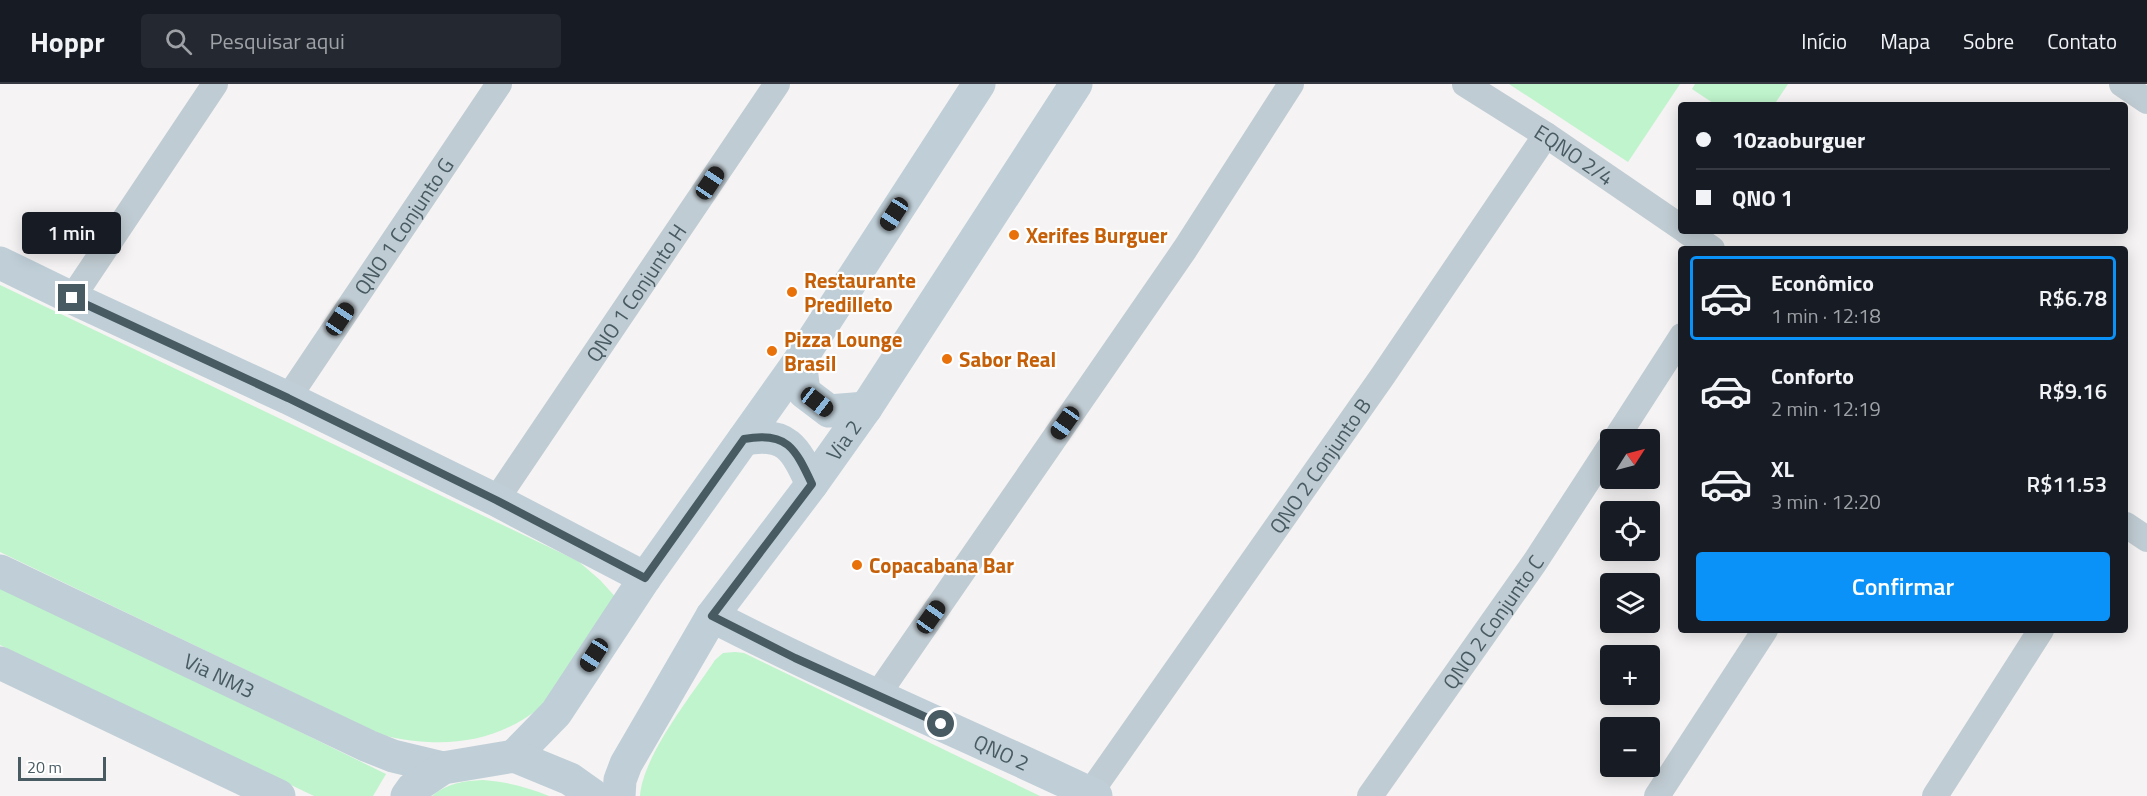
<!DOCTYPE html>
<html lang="pt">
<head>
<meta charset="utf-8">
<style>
  :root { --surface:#171b24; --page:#242831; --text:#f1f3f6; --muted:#9ea1a6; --line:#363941; --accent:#0a92f8 }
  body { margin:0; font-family:"Titillium Web",sans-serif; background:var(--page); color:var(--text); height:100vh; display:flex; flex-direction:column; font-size:22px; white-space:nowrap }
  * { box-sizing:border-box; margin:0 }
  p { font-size:20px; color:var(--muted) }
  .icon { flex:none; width:33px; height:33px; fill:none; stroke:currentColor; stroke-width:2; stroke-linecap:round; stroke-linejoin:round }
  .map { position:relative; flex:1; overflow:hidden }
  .drawer { position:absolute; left:1678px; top:162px; width:450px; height:387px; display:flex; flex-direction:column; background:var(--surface); border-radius:6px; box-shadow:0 3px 15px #0003 }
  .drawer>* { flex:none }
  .guide { position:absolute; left:1678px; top:18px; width:450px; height:132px; border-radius:6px; box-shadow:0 3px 15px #0003; display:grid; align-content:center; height:132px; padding:0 18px; background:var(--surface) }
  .needle { width:39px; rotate:54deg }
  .controls { position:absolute; left:1600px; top:345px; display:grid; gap:12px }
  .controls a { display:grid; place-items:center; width:60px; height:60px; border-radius:6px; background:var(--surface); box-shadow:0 3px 15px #0003; font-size:30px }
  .scale { position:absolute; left:18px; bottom:15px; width:88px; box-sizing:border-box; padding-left:6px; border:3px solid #485a62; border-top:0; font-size:16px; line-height:21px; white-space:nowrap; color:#485a62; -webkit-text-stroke:4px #fff; paint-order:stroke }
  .end { position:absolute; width:27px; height:27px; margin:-14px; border:8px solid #485a62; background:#fff; box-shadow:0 0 0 3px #fff }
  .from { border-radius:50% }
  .bubble { position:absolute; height:42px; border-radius:6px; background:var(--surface); box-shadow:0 3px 15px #0003; font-size:20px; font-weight:600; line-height:42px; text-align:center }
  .car { position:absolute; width:18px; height:36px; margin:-18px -9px; border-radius:8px; box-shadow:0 0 4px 2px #0007; background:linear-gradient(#222 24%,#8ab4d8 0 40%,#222 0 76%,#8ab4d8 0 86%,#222 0) }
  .guide b { display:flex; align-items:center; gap:21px; height:57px; font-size:22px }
  .guide b+b { border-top:2px solid var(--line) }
  .guide i { width:15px; height:15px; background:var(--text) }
  ul { padding:10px 0 0; list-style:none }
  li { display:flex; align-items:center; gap:18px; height:84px; margin:0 12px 9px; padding:0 6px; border:3px solid transparent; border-radius:6px }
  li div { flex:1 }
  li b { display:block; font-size:22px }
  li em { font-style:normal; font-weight:600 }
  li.selected { border-color:var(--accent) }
  li>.icon { width:54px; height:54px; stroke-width:1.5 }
  .cta { display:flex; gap:12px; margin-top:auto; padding:12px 18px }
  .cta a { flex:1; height:69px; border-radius:6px; background:var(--accent); color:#fff; font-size:24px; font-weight:600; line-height:69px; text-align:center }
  header { display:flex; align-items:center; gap:36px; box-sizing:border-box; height:84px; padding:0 30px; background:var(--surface); border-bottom:2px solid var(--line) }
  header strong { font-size:28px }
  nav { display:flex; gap:33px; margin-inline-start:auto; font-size:21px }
  .search { width:420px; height:54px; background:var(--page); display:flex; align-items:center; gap:15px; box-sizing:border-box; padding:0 21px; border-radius:6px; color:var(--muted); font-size:22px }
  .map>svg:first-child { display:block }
  .green { fill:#bff4cc }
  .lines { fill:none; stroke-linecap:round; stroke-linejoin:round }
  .street { stroke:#c0ccd3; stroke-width:26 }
  .secondary { stroke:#bfced7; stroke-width:33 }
  .route { stroke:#485a62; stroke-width:8 }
  .food-dot { fill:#e8710a; stroke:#fff; stroke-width:2 }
  .labels { text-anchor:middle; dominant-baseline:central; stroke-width:4.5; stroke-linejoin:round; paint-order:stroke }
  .street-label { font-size:21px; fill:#485a62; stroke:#fff }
  .food-label { font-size:21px; font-weight:bold; fill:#c56008; stroke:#fff; text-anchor:start }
</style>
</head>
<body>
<header>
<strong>Hoppr</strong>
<div class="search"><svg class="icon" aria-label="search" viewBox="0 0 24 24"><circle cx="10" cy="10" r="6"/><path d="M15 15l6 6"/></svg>Pesquisar aqui</div>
<nav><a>Início</a><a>Mapa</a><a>Sobre</a><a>Contato</a></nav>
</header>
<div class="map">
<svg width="2147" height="712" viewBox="0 0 2147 712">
  <rect width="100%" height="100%" fill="#f5f3f3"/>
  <g class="green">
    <path d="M1509,0H1680L1628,78Z"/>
    <path d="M1695,0H1788L1774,21H1716L1692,5Z"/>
    <path d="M0,201L578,477L600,496L620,518C603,543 588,571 569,595C519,655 456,669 382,651L0,468Z"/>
    <path d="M0,501L386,690L373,712H314L0,561Z"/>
    <path d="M735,568L744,569L1040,712H640C643,671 692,611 715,576L723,569Z"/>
    <path d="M483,696C507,698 527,703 549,712H432C447,699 464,697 483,696Z"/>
  </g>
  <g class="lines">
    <g class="street">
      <path id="s1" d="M1465,0L1546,51L1682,144"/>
      <path d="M2122,0L2147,17"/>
      <path d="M1686,147L1712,165"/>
      <path d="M72,214L215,0"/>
      <path id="s2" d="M288,314L499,0"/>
      <path d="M1615,356L1682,252"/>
      <path id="s3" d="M496,416L777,0"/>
      <path d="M2126,441L2147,455"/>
      <path d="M878,610L1185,165L1291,0"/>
      <path id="s4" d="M1090,709L1382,293L1546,51"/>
      <path id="s5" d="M1370,712L1535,478L1611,361"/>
      <path d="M1657,712L1765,546"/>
      <path d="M1935,712L2041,546"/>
    </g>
    <g class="secondary">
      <path d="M0,179L72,214L288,314L496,416L645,494"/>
      <path d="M800,276L804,308L829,327L866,324"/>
      <path d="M744,355C787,347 795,364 812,400"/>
      <path id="s6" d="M0,487L368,662L393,672L443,684"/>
      <path id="s7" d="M712,532C838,597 968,651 1096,712"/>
      <path d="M0,579L279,712"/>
      <path d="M514,672L556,629L645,494L800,276L979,0"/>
      <path d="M407,712L412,705L443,684L514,672L570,695L594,712"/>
      <path id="s8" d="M619,712L620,696L626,680L712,532L812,400L866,324L1076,0"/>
    </g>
  </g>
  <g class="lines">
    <path class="route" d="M72,214L288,314L496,416L645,494L744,355C787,347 795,364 812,400L712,532L795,574L941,640"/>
  </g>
  <g class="food-dot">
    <circle cx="1014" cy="151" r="6"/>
    <circle cx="792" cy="208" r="6"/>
    <circle cx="772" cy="267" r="6"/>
    <circle cx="947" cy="275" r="6"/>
    <circle cx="857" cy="481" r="6"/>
  </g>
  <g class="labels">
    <g class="street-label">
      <text stroke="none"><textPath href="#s1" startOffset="130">EQNO 2/4</textPath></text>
      <text stroke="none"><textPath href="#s2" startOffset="207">QNO 1 Conjunto G</textPath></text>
      <text stroke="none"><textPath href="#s3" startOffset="250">QNO 1 Conjunto H</textPath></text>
      <text stroke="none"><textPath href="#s8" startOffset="424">Via 2</textPath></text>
      <text stroke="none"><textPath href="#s4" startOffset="400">QNO 2 Conjunto B</textPath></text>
      <text stroke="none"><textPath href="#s5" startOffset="213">QNO 2 Conjunto C</textPath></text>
      <text stroke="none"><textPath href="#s6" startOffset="243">Via NM3</textPath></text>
      <text stroke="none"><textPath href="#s7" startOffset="320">QNO 2</textPath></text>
    </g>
    <g class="food-label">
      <text x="1026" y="151">Xerifes Burguer</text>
      <text x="804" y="196">Restaurante<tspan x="804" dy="24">Predilleto</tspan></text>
      <text x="784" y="255">Pizza Lounge<tspan x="784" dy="24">Brasil</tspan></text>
      <text x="959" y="275">Sabor Real</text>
      <text x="869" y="481">Copacabana Bar</text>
    </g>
  </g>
</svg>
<div class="controls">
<a><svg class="needle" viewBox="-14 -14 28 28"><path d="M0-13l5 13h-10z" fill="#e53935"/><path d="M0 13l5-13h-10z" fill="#9ea1a6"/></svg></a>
<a><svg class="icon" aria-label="locate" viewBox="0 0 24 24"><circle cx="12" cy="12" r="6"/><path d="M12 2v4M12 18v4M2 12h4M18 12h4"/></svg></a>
<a><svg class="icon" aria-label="layers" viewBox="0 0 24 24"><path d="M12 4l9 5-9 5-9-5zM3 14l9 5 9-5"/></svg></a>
<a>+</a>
<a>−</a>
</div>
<div class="scale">20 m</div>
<i class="end from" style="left:941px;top:640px"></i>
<i class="end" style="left:72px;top:214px"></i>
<div class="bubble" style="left:22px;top:128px;width:99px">1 min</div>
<i class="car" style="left:710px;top:99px;rotate:34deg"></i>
<i class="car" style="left:894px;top:130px;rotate:213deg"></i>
<i class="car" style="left:340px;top:235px;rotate:34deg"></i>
<i class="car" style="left:817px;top:318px;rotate:128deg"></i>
<i class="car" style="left:1065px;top:339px;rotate:215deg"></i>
<i class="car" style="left:931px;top:533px;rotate:35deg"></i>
<i class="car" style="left:594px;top:571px;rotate:213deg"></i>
<div class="guide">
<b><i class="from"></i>10zaoburguer</b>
<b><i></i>QNO 1</b>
</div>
<section class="drawer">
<ul>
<li class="selected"><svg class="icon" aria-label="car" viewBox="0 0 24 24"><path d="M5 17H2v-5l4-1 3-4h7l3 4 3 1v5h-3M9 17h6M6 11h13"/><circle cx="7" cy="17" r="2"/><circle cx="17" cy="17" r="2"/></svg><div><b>Econômico</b><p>1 min · 12:18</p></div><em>R$6.78</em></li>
<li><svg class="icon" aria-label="car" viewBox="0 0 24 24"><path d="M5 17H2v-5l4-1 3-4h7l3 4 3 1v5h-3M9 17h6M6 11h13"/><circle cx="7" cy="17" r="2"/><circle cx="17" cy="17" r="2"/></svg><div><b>Conforto</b><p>2 min · 12:19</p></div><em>R$9.16</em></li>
<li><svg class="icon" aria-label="car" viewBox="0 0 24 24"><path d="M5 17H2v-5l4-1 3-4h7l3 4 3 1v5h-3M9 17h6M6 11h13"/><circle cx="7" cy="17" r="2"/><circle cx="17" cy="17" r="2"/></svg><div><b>XL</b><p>3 min · 12:20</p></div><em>R$11.53</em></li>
</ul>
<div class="cta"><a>Confirmar</a></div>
</section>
</div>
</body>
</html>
